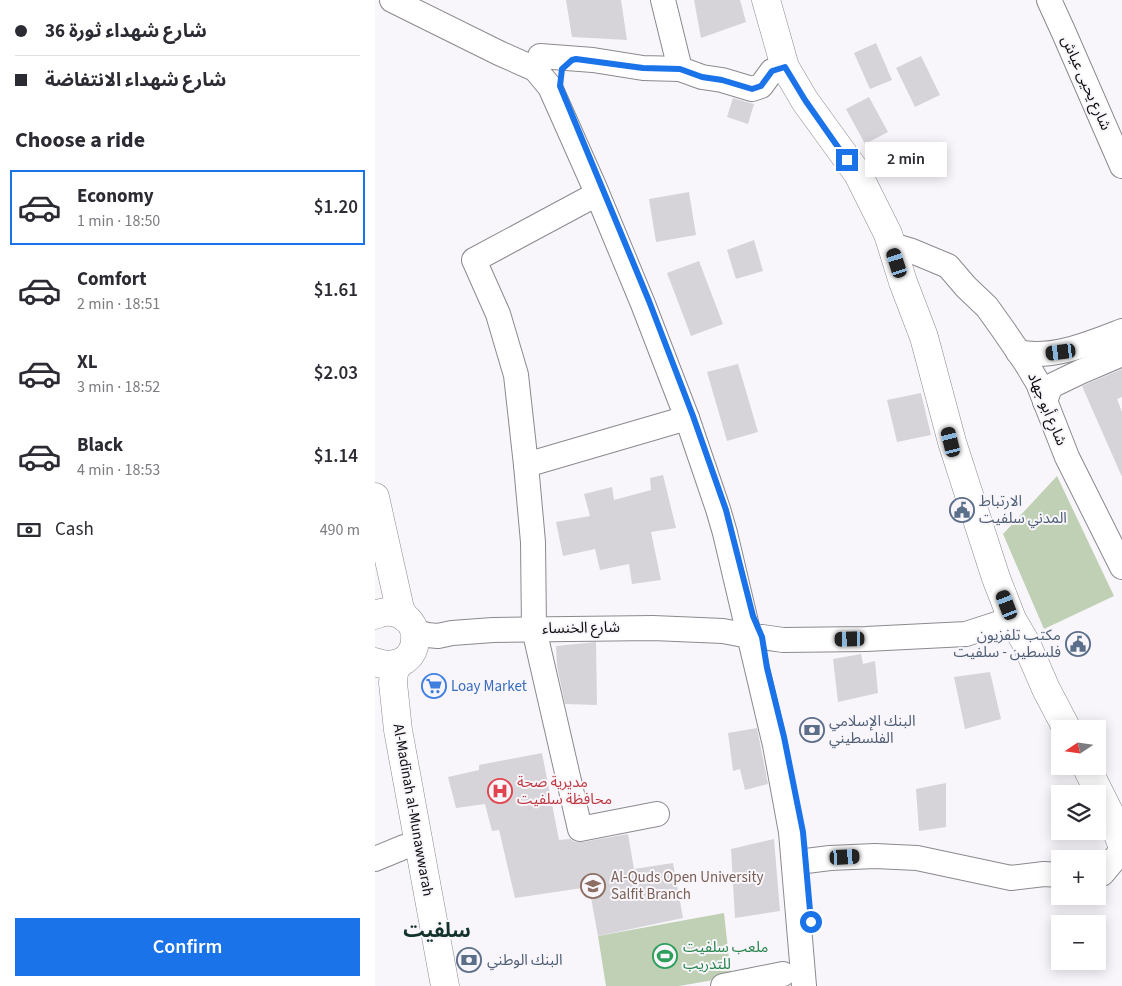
<!DOCTYPE html>
<html lang="en">
<head>
<meta charset="utf-8">
<style>
  :root { --surface:#fff; --page:#f7f7f7; --text:#2b2b33; --muted:#7c7c81; --line:#e1e1e2; --accent:#1a73e8 }
  body { margin:0; font-family:"Source Sans 3","Noto Sans Arabic",sans-serif; background:var(--page); color:var(--text); height:100vh; display:flex; flex-direction:column; font-size:19px; white-space:nowrap }
  * { box-sizing:border-box; margin:0 }
  p { font-size:16px; color:var(--muted) }
  .icon { flex:none; width:28px; height:28px; fill:none; stroke:currentColor; stroke-width:2; stroke-linecap:round; stroke-linejoin:round }
  .map { position:relative; flex:1; overflow:hidden }
  .drawer { display:flex; flex-direction:column; background:var(--surface); width:375px }
  .drawer>* { flex:none }
  .hud { display:grid; align-content:center; height:110px; padding:0 15px; background:var(--surface) }
  .needle { width:32px; rotate:257deg }
  .fabs { position:absolute; left:676px; top:720px; display:grid; gap:10px }
  .fabs a { display:grid; place-items:center; width:55px; height:55px; border-radius:0px; background:var(--surface); box-shadow:0 2px 12px #0003; font-size:25px }
  .end { position:absolute; width:22px; height:22px; margin:-11px; border:6px solid #1a73e8; background:#fff; box-shadow:0 0 0 2px #fff }
  .from { border-radius:50% }
  .bubble { position:absolute; height:35px; border-radius:0px; background:var(--surface); box-shadow:0 2px 12px #0003; font-size:16px; font-weight:600; line-height:35px; text-align:center }
  .car { position:absolute; width:15px; height:30px; margin:-15px -8px; border-radius:6px; box-shadow:0 0 4px 1px #0007; background:linear-gradient(#222 24%,#8ab4d8 0 40%,#222 0 76%,#8ab4d8 0 86%,#222 0) }
  .hud b { display:flex; align-items:center; gap:18px; height:48px; font-size:19px }
  .hud b+b { border-top:1px solid var(--line) }
  .hud i { width:12px; height:12px; background:var(--text) }
  ul { padding:0; list-style:none }
  li { display:flex; align-items:center; gap:15px; height:75px; margin:0 10px 8px; padding:0 5px; border:2px solid transparent; border-radius:0px }
  li div { flex:1 }
  li b { display:block; font-size:19px }
  li em { font-style:normal; font-weight:600 }
  li.current { border-color:var(--accent) }
  li>.icon { width:45px; height:45px; stroke-width:1.5 }
  h2 { padding:0 15px; font-size:22px; line-height:60px }
  .pay { display:flex; align-items:center; gap:12px; height:55px; padding:0 15px; font-size:19px }
  .pay p { margin-inline-start:auto }
  .cta { display:flex; gap:10px; margin-top:auto; padding:10px 15px }
  .cta a { flex:1; height:58px; border-radius:0px; background:var(--accent); color:#fff; font-size:20px; font-weight:600; line-height:58px; text-align:center }
  main { display:flex; flex:1; min-height:0 }
  .map>svg:first-child { display:block }
  .green { fill:#bfd0b4 }
  .building { fill:#d6d4d9 }
  .lines { fill:none; stroke-linecap:round; stroke-linejoin:round }
  .minor-casing { stroke:#8b898e; stroke-width:26 }
  .major-casing { stroke:#8b898e; stroke-width:29 }
  .minor { stroke:#fff; stroke-width:24 }
  .major { stroke:#fff; stroke-width:28 }
  .route { stroke:#1a73e8; stroke-width:6 }
  .labels { text-anchor:middle; dominant-baseline:central; stroke-width:4; stroke-linejoin:round; paint-order:stroke }
  .street-label { font-size:15px; fill:#0e0d0f; stroke:#f8f6fb }
  .service-label { font-size:15px; fill:#4e5e75; stroke:#f8f6fb; text-anchor:start }
  .shop-label { font-size:15px; fill:#366cbe; stroke:#f8f6fb; text-anchor:start }
  .health-label { font-size:15px; fill:#be3a42; stroke:#f8f6fb; text-anchor:start }
  .education-label { font-size:15px; fill:#785e54; stroke:#f8f6fb; text-anchor:start }
  .leisure-label { font-size:15px; fill:#27864d; stroke:#f8f6fb; text-anchor:start }
  .district-label { font-size:20px; font-weight:bold; fill:#12322a; stroke:#f8f6fb }
</style>
</head>
<body>
<main>
<section class="drawer">
<div class="hud">
<b><i class="from"></i>شارع شهداء ثورة 36</b>
<b><i></i>شارع شهداء الانتفاضة</b>
</div>
<h2>Choose a ride</h2>
<ul>
<li class="current"><svg class="icon" aria-label="car" viewBox="0 0 24 24"><path d="M5 17H2v-5l4-1 3-4h7l3 4 3 1v5h-3M9 17h6M6 11h13"/><circle cx="7" cy="17" r="2"/><circle cx="17" cy="17" r="2"/></svg><div><b>Economy</b><p>1 min · 18:50</p></div><em>$1.20</em></li>
<li><svg class="icon" aria-label="car" viewBox="0 0 24 24"><path d="M5 17H2v-5l4-1 3-4h7l3 4 3 1v5h-3M9 17h6M6 11h13"/><circle cx="7" cy="17" r="2"/><circle cx="17" cy="17" r="2"/></svg><div><b>Comfort</b><p>2 min · 18:51</p></div><em>$1.61</em></li>
<li><svg class="icon" aria-label="car" viewBox="0 0 24 24"><path d="M5 17H2v-5l4-1 3-4h7l3 4 3 1v5h-3M9 17h6M6 11h13"/><circle cx="7" cy="17" r="2"/><circle cx="17" cy="17" r="2"/></svg><div><b>XL</b><p>3 min · 18:52</p></div><em>$2.03</em></li>
<li><svg class="icon" aria-label="car" viewBox="0 0 24 24"><path d="M5 17H2v-5l4-1 3-4h7l3 4 3 1v5h-3M9 17h6M6 11h13"/><circle cx="7" cy="17" r="2"/><circle cx="17" cy="17" r="2"/></svg><div><b>Black</b><p>4 min · 18:53</p></div><em>$1.14</em></li>
</ul>
<div class="pay"><svg class="icon" aria-label="cash" viewBox="0 0 24 24"><path d="M3 7h18v10H3z"/><circle cx="12" cy="12" r="2"/></svg>Cash<p>490 m</p></div>
<div class="cta"><a>Confirm</a></div>
</section>
<div class="map">
<svg width="747" height="986" viewBox="0 0 747 986">
  <rect width="100%" height="100%" fill="#f8f6fb"/>
  <g class="green">
    <path d="M682,476L739,596L669,629L628,534Z"/>
    <path d="M349,913L356,977L304,986H231L223,936Z"/>
  </g>
  <g class="building">
    <path d="M191,0H246L252,40L197,37Z"/>
    <path d="M319,0H365L371,22L326,38Z"/>
    <path d="M501,43L517,80L495,89L479,53Z"/>
    <path d="M546,56L565,95L540,107L521,68Z"/>
    <path d="M494,97L513,132L490,144L471,109Z"/>
    <path d="M358,98L379,104L373,124L352,117Z"/>
    <path d="M314,192L321,235L281,242L274,199Z"/>
    <path d="M379,240L388,271L361,279L352,250Z"/>
    <path d="M324,261L348,324L316,336L292,273Z"/>
    <path d="M363,364L383,432L352,441L332,372Z"/>
    <path d="M747,369V397L742,399L747,412V477L707,386Z"/>
    <path d="M546,393L556,435L522,442L512,400Z"/>
    <path d="M288,475L301,528L276,532L286,580L257,584L254,564L225,570L220,549L188,556L181,522L215,516L209,494L237,487L239,500L276,490L275,478Z"/>
    <path d="M221,642L222,705L190,704L182,666L181,646Z"/>
    <path d="M486,654L488,664L500,661L503,693L463,702L458,659Z"/>
    <path d="M615,672L626,719L590,729L579,677Z"/>
    <path d="M382,728L393,784L370,790L365,769L358,771L353,733Z"/>
    <path d="M167,753L184,840L195,839L200,842H208L253,834L259,869L298,863L308,918L223,936L214,887L140,898L124,830L117,831L110,804L81,808L73,777L104,770V765Z"/>
    <path d="M571,783V827L544,831L541,789Z"/>
    <path d="M399,839L405,911L360,918L356,849Z"/>
  </g>
  <g class="lines">
    <defs>
      <g id="minor">
        <path d="M17,0L124,53L160,69L175,87L219,186L268,304L312,418L343,509L350,533L400,745L416,832L429,986"/>
        <path d="M288,0L305,69"/>
        <path d="M674,0L689,33L747,166"/>
        <path d="M165,56L218,60L268,68L305,69L327,77L347,80L377,89L386,86L397,71L410,67"/>
        <path d="M222,194L99,260L123,314L141,375L151,465L158,542L159,629L205,829L282,814"/>
        <path d="M517,245L537,251L573,266L591,287L612,307L627,328L651,363L663,383L692,457L747,567"/>
        <path d="M643,352C676,360 716,343 747,331"/>
        <path d="M670,402L674,390L678,385L705,372L747,354"/>
        <path d="M151,465L312,418"/>
        <path d="M39,631L52,635L63,636L77,633L118,630L278,628L348,631L374,636"/>
        <path d="M387,637L408,640L491,639L591,634L637,619"/>
        <path d="M0,859L29,847"/>
        <path d="M431,861L455,858L500,856L542,858L636,878L669,874L685,875"/>
        <path d="M722,875L727,874L747,850"/>
        <path d="M348,986L408,974"/>
      </g>
      <g id="major">
        <path d="M391,0L410,67L430,101L483,174L513,234L528,282L549,337L577,442L621,578L637,619L651,643L671,689L692,729"/>
        <path d="M0,497L25,609L30,618"/>
        <path d="M0,615C19,606 42,618 40,640C39,662 18,669 0,662"/>
        <path d="M24,663L19,672L18,683L23,730L70,986"/>
        <path d="M711,766L736,816L747,845"/>
      </g>
    </defs>
    <use href="#minor" class="minor-casing"/>
    <use href="#major" class="major-casing"/>
    <use href="#minor" class="minor"/>
    <use href="#major" class="major"/>
  </g>
  <g class="lines">
    <path class="route" d="M436,922L428,832L409,737L392,668L387,637L378,616L351,510L318,416L274,301L185,86L187,69L197,60L201,59L268,68L305,69L327,77L347,80L377,89L386,86L397,71L410,67L430,100L472,160"/>
  </g>
  <defs>
    <symbol id="civic-ring" viewBox="-11 -11 22 22"><circle r="9.5" fill="#f8f6fb" stroke="#5c6f8a" stroke-width="1.5"/><path d="M-.6-6.5H3V-4.5H.6V-3L4-1V1h2V6H-6V1h2V-1L-.6-3ZM-1.2 2.5V6h2.4V2.5Z" fill="#5c6f8a"/></symbol>
    <symbol id="supermarket-ring" viewBox="-11 -11 22 22"><circle r="9.5" fill="#f8f6fb" stroke="#3f7fe0" stroke-width="1.5"/><path d="M-6-5.5h2.5l.6 2H6L4.5 2H-2.5L-4.4-4H-6ZM-1.5 3.2a1.3 1.3 0 1 0 .1 0ZM3 3.2a1.3 1.3 0 1 0 .1 0Z" fill="#3f7fe0"/></symbol>
    <symbol id="bank-ring" viewBox="-11 -11 22 22"><circle r="9.5" fill="#f8f6fb" stroke="#5c6f8a" stroke-width="1.5"/><path d="M-6-4H6V4H-6ZM0-2.3a2.3 2.3 0 1 0 0 4.6a2.3 2.3 0 1 0 0-4.6Z" fill="#5c6f8a"/></symbol>
    <symbol id="hospital-ring" viewBox="-11 -11 22 22"><circle r="9.5" fill="#f8f6fb" stroke="#e0444e" stroke-width="1.5"/><path d="M-5-5h3v3.5h4V-5h3V5h-3V1.5h-4V5h-3Z" fill="#e0444e"/></symbol>
    <symbol id="university-ring" viewBox="-11 -11 22 22"><circle r="9.5" fill="#f8f6fb" stroke="#8d6e63" stroke-width="1.5"/><path d="M0-5L7-2L0 1L-7-2ZM-4 1L0 2.5L4 1V4Q0 6-4 4Z" fill="#8d6e63"/></symbol>
    <symbol id="stadium-ring" viewBox="-11 -11 22 22"><circle r="9.5" fill="#f8f6fb" stroke="#2e9e5b" stroke-width="1.5"/><path d="M0-5a6.5 5 0 1 0 0 10a6.5 5 0 1 0 0-10ZM-3.5-1.8h7v3.6h-7Z" fill="#2e9e5b"/></symbol>
  </defs>
  <g fill-rule="evenodd">
    <use href="#civic-ring" x="573" y="496" width="28" height="28"/>
    <use href="#civic-ring" x="689" y="630" width="28" height="28"/>
    <use href="#supermarket-ring" x="45" y="672" width="28" height="28"/>
    <use href="#bank-ring" x="423" y="716" width="28" height="28"/>
    <use href="#hospital-ring" x="111" y="777" width="28" height="28"/>
    <use href="#university-ring" x="204" y="872" width="28" height="28"/>
    <use href="#stadium-ring" x="276" y="942" width="28" height="28"/>
    <use href="#bank-ring" x="80" y="946" width="28" height="28"/>
  </g>
  <g class="labels">
    <g class="street-label">
      <text transform="translate(711 83) rotate(66)">شارع يحيى عياش</text>
      <text transform="translate(672 409) rotate(67)">شارع أبو جهاد</text>
      <text transform="translate(206 628) rotate(-1)">شارع الخنساء</text>
      <text transform="translate(38 810) rotate(80)">Al-Madīnah al-Munawwarah</text>
    </g>
    <g class="service-label">
      <text x="604" y="501">الارتباط<tspan x="604" dy="17">المدني سلفيت</tspan></text>
      <text x="686" y="635" text-anchor="end">مكتب تلفزيون<tspan x="686" dy="17">فلسطين - سلفيت</tspan></text>
      <text x="454" y="721">البنك الإسلامي<tspan x="454" dy="17">الفلسطيني</tspan></text>
      <text x="112" y="960">البنك الوطني</text>
    </g>
    <g class="shop-label">
      <text x="76" y="686">Loay Market</text>
    </g>
    <g class="health-label">
      <text x="142" y="782">مديرية صحة<tspan x="142" dy="17">محافظة سلفيت</tspan></text>
    </g>
    <g class="education-label">
      <text x="236" y="877">Al-Quds Open University<tspan x="236" dy="17">Salfit Branch</tspan></text>
    </g>
    <g class="leisure-label">
      <text x="308" y="947">ملعب سلفيت<tspan x="308" dy="17">للتدريب</tspan></text>
    </g>
    <g class="district-label">
      <text x="62" y="931">سلفيت</text>
    </g>
  </g>
</svg>
<div class="fabs">
<a><svg class="needle" viewBox="-14 -14 28 28"><path d="M0-13l5 13h-10z" fill="#e53935"/><path d="M0 13l5-13h-10z" fill="#7c7c81"/></svg></a>
<a><svg class="icon" aria-label="layers" viewBox="0 0 24 24"><path d="M12 4l9 5-9 5-9-5zM3 14l9 5 9-5"/></svg></a>
<a>+</a>
<a>−</a>
</div>
<i class="end from" style="left:436px;top:922px"></i>
<i class="end" style="left:472px;top:160px"></i>
<div class="bubble" style="left:490px;top:142px;width:82px">2 min</div>
<i class="car" style="left:522px;top:263px;rotate:342deg"></i>
<i class="car" style="left:686px;top:352px;rotate:263deg"></i>
<i class="car" style="left:576px;top:442px;rotate:346deg"></i>
<i class="car" style="left:632px;top:605px;rotate:339deg"></i>
<i class="car" style="left:475px;top:639px;rotate:269deg"></i>
<i class="car" style="left:470px;top:857px;rotate:87deg"></i>
</div>
</main>
</body>
</html>
